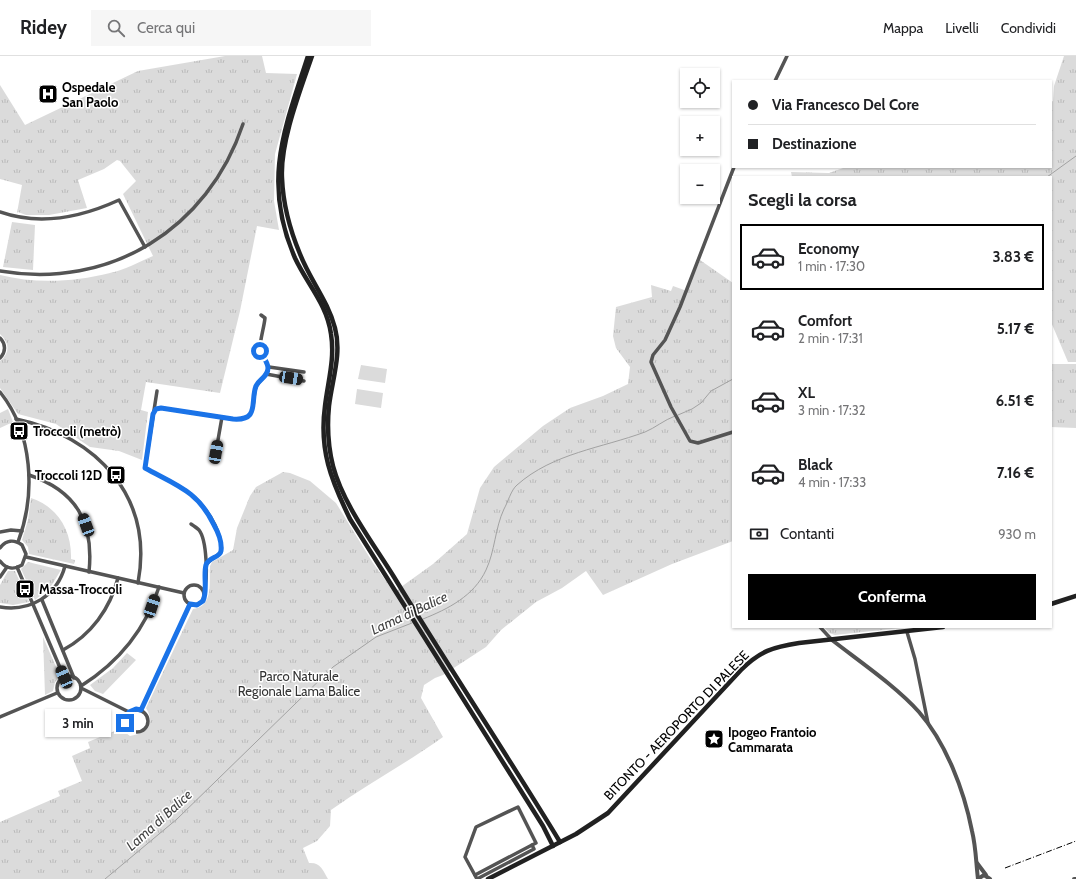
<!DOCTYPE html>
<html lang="it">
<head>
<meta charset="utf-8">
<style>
  :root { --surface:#fff; --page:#f6f6f6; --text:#202124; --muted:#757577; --line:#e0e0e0; --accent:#000 }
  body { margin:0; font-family:Cabin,sans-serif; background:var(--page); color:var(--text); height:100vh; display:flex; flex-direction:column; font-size:15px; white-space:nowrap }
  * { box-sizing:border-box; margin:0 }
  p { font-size:13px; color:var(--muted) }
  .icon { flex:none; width:22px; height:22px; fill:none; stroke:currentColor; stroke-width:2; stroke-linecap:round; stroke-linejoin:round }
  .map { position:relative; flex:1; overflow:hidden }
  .drawer { position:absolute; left:732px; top:120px; width:320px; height:452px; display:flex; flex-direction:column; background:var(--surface); border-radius:0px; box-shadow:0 1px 3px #0004 }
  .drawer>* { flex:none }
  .hud { position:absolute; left:732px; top:24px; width:320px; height:88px; border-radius:0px; box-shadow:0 1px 3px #0004; display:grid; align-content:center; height:88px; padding:0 16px; background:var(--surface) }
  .buttons { position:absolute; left:680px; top:12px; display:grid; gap:8px }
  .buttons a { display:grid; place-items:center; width:40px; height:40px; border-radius:0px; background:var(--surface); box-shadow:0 1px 3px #0004; font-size:20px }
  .end { position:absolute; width:18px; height:18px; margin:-9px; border:5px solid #1a73e8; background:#fff; box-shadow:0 0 0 2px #fff }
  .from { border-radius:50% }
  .bubble { position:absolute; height:28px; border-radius:0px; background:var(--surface); box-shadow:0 1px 3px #0004; font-size:13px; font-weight:700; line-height:28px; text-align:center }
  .car { position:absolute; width:12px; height:24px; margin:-12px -6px; border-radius:5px; box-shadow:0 0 3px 1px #0007; background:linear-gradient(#222 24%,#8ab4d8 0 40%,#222 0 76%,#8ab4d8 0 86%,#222 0) }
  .hud b { display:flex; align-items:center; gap:14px; height:38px; font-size:15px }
  .hud b+b { border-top:1px solid var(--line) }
  .hud i { width:10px; height:10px; background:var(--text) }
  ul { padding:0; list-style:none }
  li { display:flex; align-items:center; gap:12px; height:66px; margin:0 8px 6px; padding:0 8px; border:2px solid transparent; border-radius:0px }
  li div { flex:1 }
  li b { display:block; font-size:15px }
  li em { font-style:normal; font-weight:700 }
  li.on { border-color:var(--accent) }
  li>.icon { width:36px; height:36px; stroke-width:1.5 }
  h2 { padding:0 16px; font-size:18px; line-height:48px }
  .pay { display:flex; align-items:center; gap:10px; height:44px; padding:0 16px; font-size:15px }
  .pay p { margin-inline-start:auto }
  .action { display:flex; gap:8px; margin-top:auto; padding:8px 16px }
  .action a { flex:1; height:46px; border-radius:0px; background:var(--accent); color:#fff; font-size:16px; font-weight:700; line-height:46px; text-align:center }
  header { display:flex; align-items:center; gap:24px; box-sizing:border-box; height:56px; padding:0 20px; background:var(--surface); border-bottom:1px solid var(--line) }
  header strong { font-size:19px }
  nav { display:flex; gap:22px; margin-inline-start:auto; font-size:14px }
  .search { width:280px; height:36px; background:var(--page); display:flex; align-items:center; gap:10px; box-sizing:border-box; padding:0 14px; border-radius:0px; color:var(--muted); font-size:15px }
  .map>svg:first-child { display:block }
  .grass { fill:url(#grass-tufts) }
  .garden { fill:#dbdbdb }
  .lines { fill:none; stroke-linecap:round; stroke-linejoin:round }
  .stream { stroke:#a2a2a2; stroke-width:1 }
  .minor { stroke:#545454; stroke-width:3.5 }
  .tertiary { stroke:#545454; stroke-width:4 }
  .secondary { stroke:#212121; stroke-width:4.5 }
  .rail { stroke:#000; stroke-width:1; stroke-dasharray:6 2 1 2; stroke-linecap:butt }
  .route { stroke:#1a73e8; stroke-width:5 }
  .labels { text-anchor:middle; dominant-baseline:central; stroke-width:3; stroke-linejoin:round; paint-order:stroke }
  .poi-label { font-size:13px; font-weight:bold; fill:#000; stroke:#fff; text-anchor:start }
  .park-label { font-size:13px; fill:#323232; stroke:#fff }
  .street-label { font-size:13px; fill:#000; stroke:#fff }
  .water-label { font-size:14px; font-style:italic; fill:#434343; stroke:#fff }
</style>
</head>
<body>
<header>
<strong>Ridey</strong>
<div class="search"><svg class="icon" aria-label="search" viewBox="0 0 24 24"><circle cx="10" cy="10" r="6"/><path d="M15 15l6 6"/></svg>Cerca qui</div>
<nav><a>Mappa</a><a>Livelli</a><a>Condividi</a></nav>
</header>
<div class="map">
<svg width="1076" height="823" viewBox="0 0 1076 823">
  <defs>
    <pattern id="grass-tufts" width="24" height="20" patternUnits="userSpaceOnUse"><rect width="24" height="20" fill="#dbdbdb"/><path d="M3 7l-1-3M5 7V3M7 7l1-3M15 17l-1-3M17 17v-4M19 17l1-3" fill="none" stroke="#bababa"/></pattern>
  </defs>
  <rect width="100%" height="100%" fill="#fff"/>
  <g class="grass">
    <path d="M225,0H262L266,17L297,18L275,98L274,145L279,174L257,170L240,255L220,337L146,326L141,354L148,356L142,404L119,395L90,391L56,368L18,358L0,332V305C10,297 10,287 0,278V219C36,228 74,226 110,217C124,214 139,206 153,200L123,138L136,125L120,105L117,104L104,113L78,124L87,152L49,159H26L18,156L17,157L22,129L0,123V29L25,69L138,15Z"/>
    <path d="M1064,0H1076V306H1068L1051,266V121H792L791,116L829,117L846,111H1051V46L1053,45L1054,30Z"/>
    <path d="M12,166L35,169L33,214L3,211Z"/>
    <path d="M700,204L733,227V485L672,508L603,539L586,515L562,532L536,546L501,574L486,591L443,619L435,622L424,629L421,642L443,681C407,707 367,728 331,754L330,770L317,785L303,792L309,807C320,806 323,814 328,823H0V766L60,740L58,735L82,725L72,700L90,692L88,686L122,672L126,677L130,680C147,677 156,669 146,652L193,553C214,551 209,525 210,510L212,506L233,494L237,472L250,440L256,431L283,416L290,417L310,425L336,447L373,507L394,536L433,508L467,478L480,432L494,411L543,370L570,352L603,340L628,328L630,311L616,292L613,280L616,251L652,241L651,229L671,235L673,230L687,235Z"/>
    <path d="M1051,308H1076V372L1051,371Z"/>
    <path d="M8,353L13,366L0,372V357Z"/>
    <path d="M31,442C58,451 72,475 71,503L75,504L74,508L29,498L28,491L22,484L28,464Z"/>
    <path d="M28,506L61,514L50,532L35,544L21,513Z"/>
    <path d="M8,515H15L29,546L13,549L0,547V529Z"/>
    <path d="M824,571H910L835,579L829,577Z"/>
    <path d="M43,581L60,620L55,626L53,635L45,639Z"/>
    <path d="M127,597L136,604L103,638L95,635L90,629L113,612Z"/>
  </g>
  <g class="garden">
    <path d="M361,309L387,313L385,327L358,323Z"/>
    <path d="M357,333L383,337L381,352L355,348Z"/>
  </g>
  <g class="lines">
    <g class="stream">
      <path d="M1047,121L1076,100"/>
      <path d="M678,359L692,353L701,347L711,335L733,323"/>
      <path d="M423,563C448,553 474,540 486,514C495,495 495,472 504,453C508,446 511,434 517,429C553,397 602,392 645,376C655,372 664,364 675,360"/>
      <path d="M105,823L177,763L333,611L376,581L412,567"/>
    </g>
    <g class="minor">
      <path d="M775,25L787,0"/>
      <path d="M0,156C40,170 82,161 119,144L145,191"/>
      <path d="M0,215C110,234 208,173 243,68"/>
      <path d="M0,282C6,288 6,296 0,302"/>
      <path d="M269,311L304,316"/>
      <path d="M266,318L304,325"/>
      <path d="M157,335L145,412C176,429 198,435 215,469C218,476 223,488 221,495C221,499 209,503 206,509"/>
      <path d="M0,336C33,377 36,438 18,486"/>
      <path d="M154,356L156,353L161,352L233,363C259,365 251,347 256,331C259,324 267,321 268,313C269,306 261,300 260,293C260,283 264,272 265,262L261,259"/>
      <path d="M16,363C97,380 154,441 138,527"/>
      <path d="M733,376L698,387L690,385L671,351L651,306L653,299L665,284L680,251L734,111"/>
      <path d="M215,401L222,361"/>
      <path d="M29,419C77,435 94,467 89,516"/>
      <path d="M191,468C194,470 197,472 199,474C207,484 208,523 204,535"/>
      <path d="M0,476L11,474L22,475"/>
      <path d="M0,492C6,484 14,483 22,489L26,498L22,509C14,514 6,513 0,505"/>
      <path d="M26,501L184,537"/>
      <path d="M17,511L64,621"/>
      <path d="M0,521L7,511"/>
      <circle cx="194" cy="539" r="10"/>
      <path d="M42,544L74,622"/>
      <path d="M0,551C30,556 57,540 65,510"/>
      <path d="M820,571L832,584"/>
      <path d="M907,576L915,603L928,667"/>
      <path d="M63,594C91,579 110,553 118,522"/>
      <circle cx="69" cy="632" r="12"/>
      <path d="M81,630C119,606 145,575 159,531"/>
      <path d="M81,632L129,656"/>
      <circle cx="137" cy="665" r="11"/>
      <path d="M141,654L190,548"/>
      <path d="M0,661L57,637"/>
      <path d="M518,751L536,787L532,789L534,793L477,823L465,801L476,771Z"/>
      <path d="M475,819L532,789"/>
    </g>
    <g class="tertiary">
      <path d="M832,584C859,605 897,631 919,656C946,687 964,734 972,775C976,791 976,807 978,823"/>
      <path d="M977,807L986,819"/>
      <path d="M978,823L984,819L990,823"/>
      <path d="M1074,823H1076"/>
    </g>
    <g class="secondary">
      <path d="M308,0C284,74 262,126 295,202C307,228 327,248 331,278C335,303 328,325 325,350C319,394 331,424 350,463L543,770L553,790"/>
      <path d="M312,0C300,35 280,86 282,122C283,148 290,174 300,198C310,224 328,245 335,272C342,298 332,324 329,350C327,370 328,390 333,410C343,448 373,487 394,521C448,610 506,697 560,786"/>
      <path d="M1051,548L1076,540"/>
      <path d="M488,823L576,778L608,757L741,614C760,595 773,591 799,587L943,571"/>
    </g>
    <path class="rail" d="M1005,812L1076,785"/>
  </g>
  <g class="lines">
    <path class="route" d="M125,667L129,656L136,653L141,654L190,548L197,549L203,545C208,534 203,520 206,509C208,501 220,502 221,495C222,487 218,476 214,469C198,435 176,429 145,412L153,358L156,353L161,352L233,363C260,365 250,346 256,330C259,323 268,321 268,312C268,307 263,300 260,295"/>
  </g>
  <defs>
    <symbol id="hospital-square" viewBox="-11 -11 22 22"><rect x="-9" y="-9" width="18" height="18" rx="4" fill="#000" stroke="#fff"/><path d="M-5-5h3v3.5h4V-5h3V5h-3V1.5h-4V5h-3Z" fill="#fff"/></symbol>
    <symbol id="bus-square" viewBox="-11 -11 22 22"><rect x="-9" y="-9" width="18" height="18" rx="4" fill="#000" stroke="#fff"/><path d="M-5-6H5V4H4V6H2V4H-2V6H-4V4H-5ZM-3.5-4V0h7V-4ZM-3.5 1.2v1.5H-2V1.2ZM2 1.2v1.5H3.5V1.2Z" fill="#fff"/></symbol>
    <symbol id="sight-square" viewBox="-11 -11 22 22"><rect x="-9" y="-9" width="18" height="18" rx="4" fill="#000" stroke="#fff"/><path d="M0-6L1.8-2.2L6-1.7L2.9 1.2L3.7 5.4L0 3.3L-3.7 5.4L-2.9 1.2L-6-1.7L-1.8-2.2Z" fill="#fff"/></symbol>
  </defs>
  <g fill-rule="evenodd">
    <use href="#hospital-square" x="37" y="27" width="22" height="22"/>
    <use href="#bus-square" x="8" y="364" width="22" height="22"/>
    <use href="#bus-square" x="105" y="408" width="22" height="22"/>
    <use href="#bus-square" x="14" y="522" width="22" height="22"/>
    <use href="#sight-square" x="703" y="672" width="22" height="22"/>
  </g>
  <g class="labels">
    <g class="poi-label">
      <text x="62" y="31">Ospedale<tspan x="62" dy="15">San Paolo</tspan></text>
      <text x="33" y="375">Troccoli (metrò)</text>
      <text x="102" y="419" text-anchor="end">Troccoli 12D</text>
      <text x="39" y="533">Massa-Troccoli</text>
      <text x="728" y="676">Ipogeo Frantoio<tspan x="728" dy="15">Cammarata</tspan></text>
    </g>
    <g class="park-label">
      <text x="299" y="620">Parco Naturale<tspan x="299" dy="15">Regionale Lama Balice</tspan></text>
    </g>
    <g class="street-label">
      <text transform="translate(676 669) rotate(-46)">BITONTO - AEROPORTO DI PALESE</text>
    </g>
    <g class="water-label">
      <text transform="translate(409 557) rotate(-25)">Lama di Balice</text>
      <text transform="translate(159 764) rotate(-42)">Lama di Balice</text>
    </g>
  </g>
</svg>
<div class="buttons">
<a><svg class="icon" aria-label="locate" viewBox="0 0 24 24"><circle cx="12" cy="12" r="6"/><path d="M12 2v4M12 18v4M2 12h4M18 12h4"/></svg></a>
<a>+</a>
<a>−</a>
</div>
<i class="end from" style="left:260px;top:295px"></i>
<i class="end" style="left:125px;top:667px"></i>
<div class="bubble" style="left:45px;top:653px;width:66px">3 min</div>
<i class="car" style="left:291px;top:322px;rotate:99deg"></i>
<i class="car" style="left:216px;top:396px;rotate:10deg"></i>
<i class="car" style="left:86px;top:469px;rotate:340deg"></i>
<i class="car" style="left:152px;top:550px;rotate:19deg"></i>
<i class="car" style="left:64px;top:621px;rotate:337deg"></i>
<div class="hud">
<b><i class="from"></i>Via Francesco Del Core</b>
<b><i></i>Destinazione</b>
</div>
<section class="drawer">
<h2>Scegli la corsa</h2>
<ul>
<li class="on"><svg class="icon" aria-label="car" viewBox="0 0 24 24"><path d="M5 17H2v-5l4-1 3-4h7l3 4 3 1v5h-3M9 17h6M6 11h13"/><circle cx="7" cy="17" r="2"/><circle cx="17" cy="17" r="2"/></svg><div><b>Economy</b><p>1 min · 17:30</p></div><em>3.83 €</em></li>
<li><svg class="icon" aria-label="car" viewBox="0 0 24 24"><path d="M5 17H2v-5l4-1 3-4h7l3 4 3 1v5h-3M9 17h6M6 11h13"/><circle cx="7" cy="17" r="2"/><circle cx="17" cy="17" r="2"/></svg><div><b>Comfort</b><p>2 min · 17:31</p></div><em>5.17 €</em></li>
<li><svg class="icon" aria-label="car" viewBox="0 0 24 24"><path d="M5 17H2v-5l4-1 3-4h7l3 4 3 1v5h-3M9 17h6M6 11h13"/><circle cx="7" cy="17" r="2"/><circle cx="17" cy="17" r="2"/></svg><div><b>XL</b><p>3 min · 17:32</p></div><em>6.51 €</em></li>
<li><svg class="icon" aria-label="car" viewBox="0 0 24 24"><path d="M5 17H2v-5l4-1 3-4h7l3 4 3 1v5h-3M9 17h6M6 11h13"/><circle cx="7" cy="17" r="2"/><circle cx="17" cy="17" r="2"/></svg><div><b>Black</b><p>4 min · 17:33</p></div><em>7.16 €</em></li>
</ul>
<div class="pay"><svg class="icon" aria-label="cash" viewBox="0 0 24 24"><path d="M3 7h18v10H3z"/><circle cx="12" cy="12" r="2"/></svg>Contanti<p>930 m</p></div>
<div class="action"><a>Conferma</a></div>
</section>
</div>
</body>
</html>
